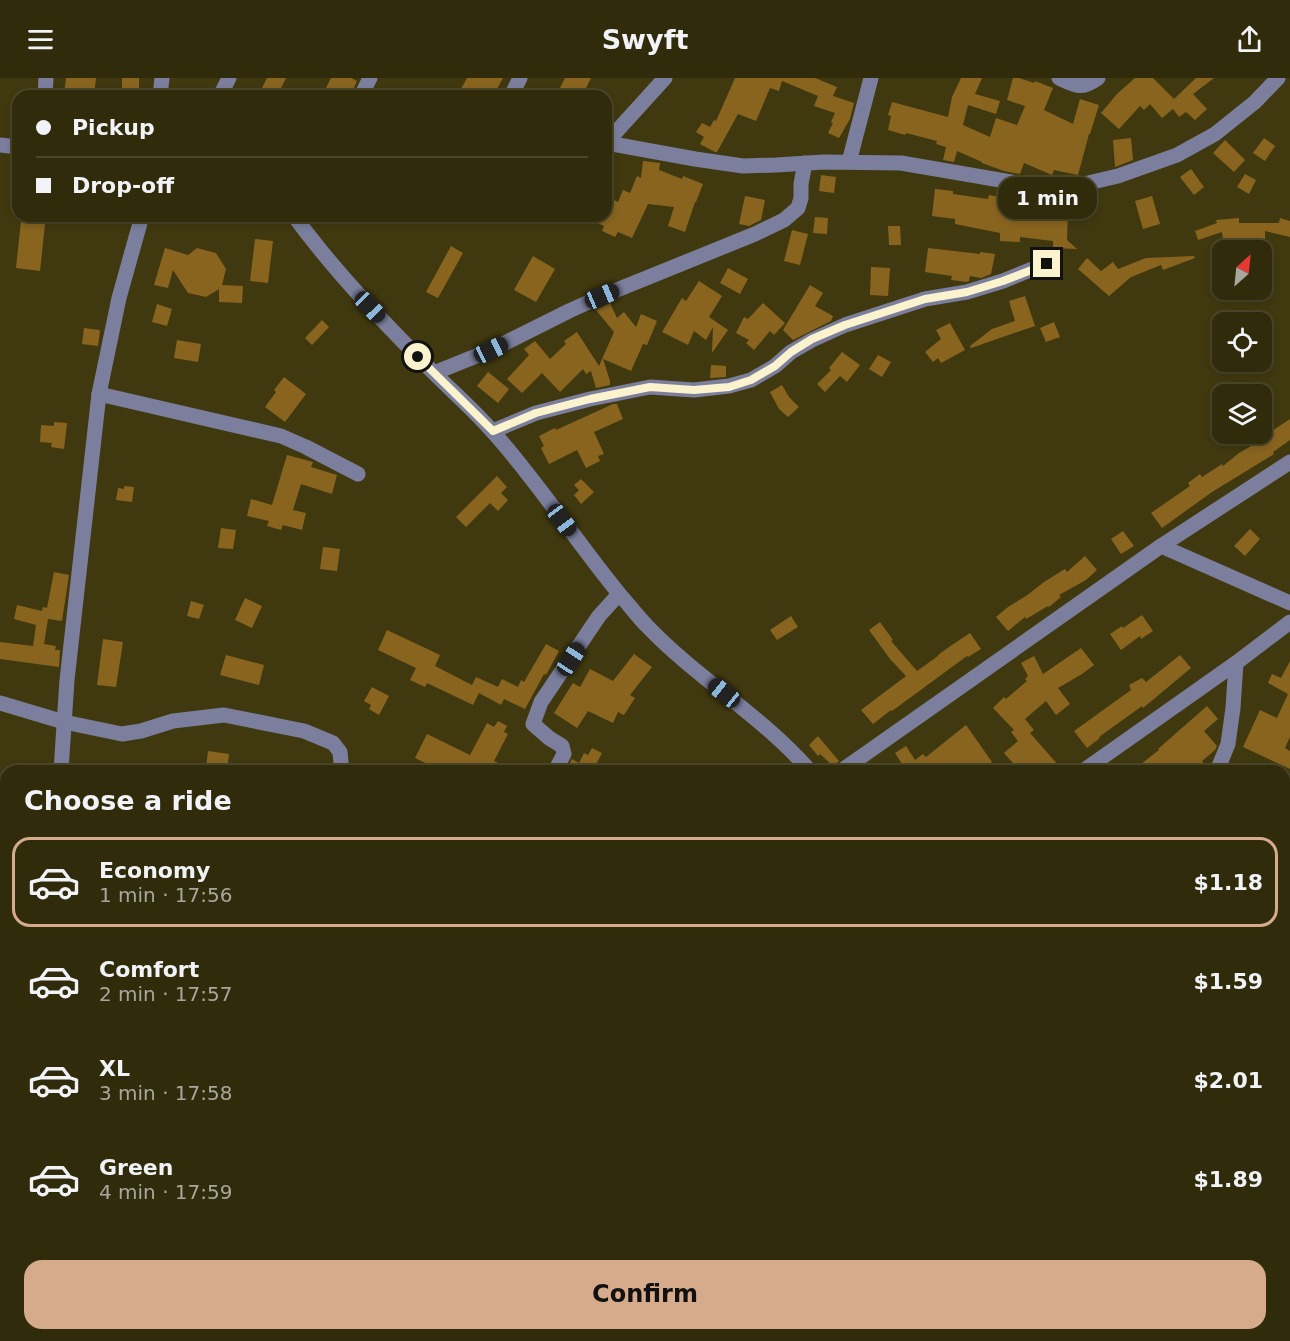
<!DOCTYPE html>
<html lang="en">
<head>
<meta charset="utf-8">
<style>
  :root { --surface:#302b0b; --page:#383314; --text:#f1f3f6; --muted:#a8a79d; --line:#4b472c; --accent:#d6ab8b }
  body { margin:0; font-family:"DejaVu Sans",sans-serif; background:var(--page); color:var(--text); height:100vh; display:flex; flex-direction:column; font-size:22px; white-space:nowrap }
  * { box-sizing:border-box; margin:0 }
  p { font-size:20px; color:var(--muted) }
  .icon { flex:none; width:33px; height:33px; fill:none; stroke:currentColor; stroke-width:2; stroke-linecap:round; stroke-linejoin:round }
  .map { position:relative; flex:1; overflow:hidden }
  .drawer { position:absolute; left:0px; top:687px; width:1290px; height:576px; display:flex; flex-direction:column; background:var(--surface); border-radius:18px 18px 0 0; box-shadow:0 3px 9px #0003,0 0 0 2px var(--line) }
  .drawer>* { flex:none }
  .top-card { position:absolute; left:12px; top:12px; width:600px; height:132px; border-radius:18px; box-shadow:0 3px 9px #0003,0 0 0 2px var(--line); display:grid; align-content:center; height:132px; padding:0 24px; background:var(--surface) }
  .needle { width:39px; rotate:27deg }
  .buttons { position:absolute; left:1212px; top:162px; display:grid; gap:12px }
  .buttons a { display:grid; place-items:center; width:60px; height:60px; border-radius:12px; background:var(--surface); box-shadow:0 3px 9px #0003,0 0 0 2px var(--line); font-size:30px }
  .end { position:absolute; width:27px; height:27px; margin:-14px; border:8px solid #faf3cd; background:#111; box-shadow:0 0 0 3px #111 }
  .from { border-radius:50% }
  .bubble { position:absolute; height:42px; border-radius:18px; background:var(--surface); box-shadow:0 3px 9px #0003,0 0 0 2px var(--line); font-size:20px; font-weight:600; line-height:42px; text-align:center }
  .car { position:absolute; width:18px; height:36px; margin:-18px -9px; border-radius:8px; box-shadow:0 0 4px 2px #0007; background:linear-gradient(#222 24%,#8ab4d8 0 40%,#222 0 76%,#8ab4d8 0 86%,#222 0) }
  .top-card b { display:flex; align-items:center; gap:21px; height:57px; font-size:22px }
  .top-card b+b { border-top:2px solid var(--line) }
  .top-card i { width:15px; height:15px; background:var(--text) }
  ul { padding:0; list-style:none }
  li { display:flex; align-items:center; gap:18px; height:90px; margin:0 12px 9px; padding:0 12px; border:3px solid transparent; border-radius:18px }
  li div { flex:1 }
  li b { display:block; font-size:22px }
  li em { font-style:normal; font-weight:600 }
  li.current { border-color:var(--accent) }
  li>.icon { width:54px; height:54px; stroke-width:1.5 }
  h2 { padding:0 24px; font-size:27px; line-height:72px }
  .cta { display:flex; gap:12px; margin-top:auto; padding:12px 24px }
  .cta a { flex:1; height:69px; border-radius:18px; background:var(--accent); color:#111; font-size:24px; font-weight:600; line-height:69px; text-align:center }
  header { display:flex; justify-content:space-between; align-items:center; height:78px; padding:0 24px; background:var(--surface); font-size:27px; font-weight:600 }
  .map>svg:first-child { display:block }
  .building { fill:#89641f }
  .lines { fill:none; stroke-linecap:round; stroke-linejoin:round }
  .path { stroke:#9d966e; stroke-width:2; stroke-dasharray:1.5 4.5; stroke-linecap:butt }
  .minor { stroke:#7b7f9d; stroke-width:15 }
  .route { stroke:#faf3cd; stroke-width:8 }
</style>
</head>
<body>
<header><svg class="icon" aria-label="menu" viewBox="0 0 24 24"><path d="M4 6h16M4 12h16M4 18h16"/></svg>Swyft<svg class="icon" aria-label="share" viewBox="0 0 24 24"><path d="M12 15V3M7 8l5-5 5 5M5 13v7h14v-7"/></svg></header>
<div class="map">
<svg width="1290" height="1263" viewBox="0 0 1290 1263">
  <rect width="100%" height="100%" fill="#40390f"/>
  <g class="building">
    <path d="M66,0H96L94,18H64Z"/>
    <rect x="122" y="0" width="17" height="18"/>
    <path d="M267,0H286L277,18H258Z"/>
    <path d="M331,0H351L357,3L350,18H322Z"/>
    <path d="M467,0H503L493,18H457Z"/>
    <path d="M565,0H591L582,18H556Z"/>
    <path d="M735,0H815L837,9L833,18L854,25L850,41L839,60L828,55L833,45L831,44L835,35L814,28L818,18L782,3L779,13L770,10L756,43L738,36L717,74H715L700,66L704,59L696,54L702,45L710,49L714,42L716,43Z"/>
    <path d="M961,0H982L975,16L1000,23L996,36L968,27L963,47L990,59L996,40L1017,47L1025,28L1007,22L1013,0H1019L1034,5L1035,3L1053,10L1044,32L1073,46L1080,21L1099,27L1090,56H1089L1078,97L1054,92L1052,97L1024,85L1020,96L1004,93L982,85V84L957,73L954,84L943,82L946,69L936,66L937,63L906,55L905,57L888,52L891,38L888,37L892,24L948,39L952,19Z"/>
    <path d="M1135,0H1153L1174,21L1196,0H1214L1193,16L1207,31L1195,42L1186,34L1179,39L1173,31L1162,40L1150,26L1144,32L1140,28L1119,51L1101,35L1117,16Z"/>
    <path d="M1131,60L1133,82L1115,89L1113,62Z"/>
    <path d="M1264,60L1275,68L1265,83L1253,75Z"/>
    <path d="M1225,62L1245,82L1234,94L1213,75Z"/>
    <path d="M643,83L660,85L659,92L682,101L683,98L703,106L696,124H695L685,154L668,148L674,129L648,126L632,160L618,154L615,159L602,153L604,148L582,138H606V118L618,124L623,112L630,115L637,98L641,100Z"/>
    <path d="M1191,91L1204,109L1194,117L1180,99Z"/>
    <path d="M1245,96L1256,102L1249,116L1237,109Z"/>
    <path d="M821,97L836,99L834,115L819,113Z"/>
    <path d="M935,111L953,113V116L988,121L989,117L1000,119L999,126L1046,131V133L1068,134L1067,162L1077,171L1053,170V163L1020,159V164L1000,163V155L955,146V141L932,138Z"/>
    <path d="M745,118L765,122L761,142L749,148L739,146Z"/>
    <path d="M1152,118L1160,146L1143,151L1135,123Z"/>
    <path d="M815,139L828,140L827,156L813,155Z"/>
    <path d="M1239,140V145H1279L1280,140L1290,143V159L1265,153V171H1252V168L1224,170L1222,154L1198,162L1195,153L1217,145L1216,142Z"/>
    <path d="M21,143L45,146L40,193L16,190Z"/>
    <path d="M888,148H900L901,167H889Z"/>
    <path d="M792,152L808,156L800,187L784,183Z"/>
    <path d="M255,161L273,163L268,205L250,203Z"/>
    <path d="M451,168L463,175L438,220L426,214Z"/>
    <path d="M165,170L188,177L197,170L216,175L226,191L222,207L243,208L242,225L219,224V211L206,219L188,215L173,192L168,210L154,207Z"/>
    <path d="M928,170L980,176V174L995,176L991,196L981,200L970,198L969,203L967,204L951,202L952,198L925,194Z"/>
    <path d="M533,178L555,191L536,224L514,212Z"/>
    <path d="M1194,178L1195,180L1163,192L1161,187L1131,199L1109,218L1078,191L1087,180L1101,193L1113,184L1118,191L1146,180Z"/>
    <path d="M871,189L890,190L888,218L870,217Z"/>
    <path d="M728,190L748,201L740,216L720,205Z"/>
    <path d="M699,203L722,218L709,239L728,252L712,275L713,249L706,262L694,253L688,267L662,254L682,220L686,223Z"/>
    <path d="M810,207L823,215L815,228L833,238L831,243L793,262L783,252Z"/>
    <path d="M1025,218L1035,248L971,270L970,268L992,251L1015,243L1009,223Z"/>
    <path d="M610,225L617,240L624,234L636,249L641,236L657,243L647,267L643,266L631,293L603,281L610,303V307L596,310L591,293L586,296L583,291L560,314L542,295L522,315L507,301L529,277L524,271L535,263L550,281L566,266L564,263L577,254L599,288L614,254L596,232Z"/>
    <path d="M763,225L785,245L774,257L770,253L754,272L746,265L749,262L736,255L744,239L748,241Z"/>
    <path d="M157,226L172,231L167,248L152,244Z"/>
    <path d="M322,242L329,249L312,267L305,260Z"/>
    <path d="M1054,244L1060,259L1046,264L1040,250Z"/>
    <path d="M950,245L965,272L941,285L938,280L933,284L925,274L941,261L936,252Z"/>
    <path d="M84,250L100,252L98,268L82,266Z"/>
    <path d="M177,262L201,266L198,284L174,280Z"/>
    <path d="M842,274L860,287L847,304L840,298L825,314L817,306L831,292L829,290Z"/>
    <path d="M878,277L891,284L882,299L869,291Z"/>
    <path d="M711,287L726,288V299L710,300Z"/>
    <path d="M488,294L509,311L498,325L477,308Z"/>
    <path d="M284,299L306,316L285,344L265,329L276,314L274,312Z"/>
    <path d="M782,307L789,319L799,329L788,339L779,331L770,314Z"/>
    <path d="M613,326H617L623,341L594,354L604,376L598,378L600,383L586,390L577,372L549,386L541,370L544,368L539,358L555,350L556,352Z"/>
    <path d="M1290,341V362L1273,374L1274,376L1212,414L1162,450L1151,435L1190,408L1188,405L1200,396L1202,399L1222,386L1223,388L1239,375L1270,357L1269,355Z"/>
    <path d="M54,344L67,345L64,371L51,369L52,365L40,364L41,347L54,348Z"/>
    <path d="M287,377L313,384L311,389L337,397L332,416L301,406L293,432L306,435L302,452L283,447L281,452L267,448L269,443L247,438L251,421L272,427Z"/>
    <path d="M497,398L507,409L501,415L508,422L498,433L490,425L466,449L456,439Z"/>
    <path d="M581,401L594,414L581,426L574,417L579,412L574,407Z"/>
    <path d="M124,408L134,409L132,424L116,422L118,410L124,411Z"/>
    <path d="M221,450L236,452L233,471L218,470Z"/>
    <path d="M1250,451L1260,461L1245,478L1234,468Z"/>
    <path d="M1123,453L1134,468L1121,476L1111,461Z"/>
    <path d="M323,469L340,471L337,493L320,491Z"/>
    <path d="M1085,478L1097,492L1086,502L1059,517L1061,519L1049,529L1048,528L1026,541L1025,539L1008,553L996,539L1008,529L1026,518L1044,504L1065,491L1067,494Z"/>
    <path d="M54,494L69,497L62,543L48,541L44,566L56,568L55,572H60L59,589L0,581V564L33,568L36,547L14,541L17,527L42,533L43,529L47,530Z"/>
    <path d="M245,520L262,528L252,550L235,542Z"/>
    <path d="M191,523L204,527L199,541L187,538Z"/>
    <path d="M1142,537L1153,553L1141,561L1140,558L1121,572L1110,556L1122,548L1123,550Z"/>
    <path d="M791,538L798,549L777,562L770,552Z"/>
    <path d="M880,544L893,562L891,563L917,593L938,578V577L949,569L970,555L981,571L968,579L967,578L892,633L891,632L873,646L861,632L906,598L890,581L869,552Z"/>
    <path d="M387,552L440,577L435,588L472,607L476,599L498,609L502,601L518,609L521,602L524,604L546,566L559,573L546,597L544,596L525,631L504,621L501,627L479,615L473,627L427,605L425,609L410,602L416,590L378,572Z"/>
    <path d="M103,561L123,564L116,609L97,607Z"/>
    <path d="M1081,570L1094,587L1082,596L1058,610L1070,626L1056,637L1046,623L1025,641L1034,652L1030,655L1059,688L1053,693H1020L1004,675L1018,663L1011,654L1014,652L993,630L1004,619L1006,621L1027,603L1025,601L1028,598L1021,585L1034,578L1043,596Z"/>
    <path d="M634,576L652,589L630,617L635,620L624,637L618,634L613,645L588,633L577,650L554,635L573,605L580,609L590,591L613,603Z"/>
    <path d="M226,577L264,587L259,607L220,597Z"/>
    <path d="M1180,577L1191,590L1143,630L1142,628L1099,659L1100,660L1087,670L1074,653L1131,612L1129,607L1142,600L1146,604Z"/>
    <path d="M1290,583V659L1285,670L1290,673V691L1243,669L1260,632L1277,640L1288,616L1268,605L1272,596L1281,600Z"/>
    <path d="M372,609L389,618L379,637L369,631L371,627L364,623Z"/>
    <path d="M1207,628L1218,641L1204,653L1217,668L1215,672L1202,683L1205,687L1198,693H1132L1159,672L1158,671Z"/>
    <path d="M498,643L507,648L504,654L508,656L494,683L514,693H442L415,680L427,656L470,677L487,645L494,649Z"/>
    <path d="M966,647L992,684L981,693H895L902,686L895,675L906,668L915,682L923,676L926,679Z"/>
    <path d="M818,658L839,683L833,688L820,676L818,678L809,667Z"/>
    <path d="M592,670L602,675L593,692L594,693H566L572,681L579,685L584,675L588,677Z"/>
    <path d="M208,673L229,676L227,693L206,690Z"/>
  </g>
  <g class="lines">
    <path class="path" d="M1284,869L1290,874"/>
    <g class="minor">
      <path d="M1059,0C1076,8 1081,12 1098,0"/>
      <path d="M45,18L46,0"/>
      <path d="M160,18L162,0"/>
      <path d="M220,18L229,0"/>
      <path d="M361,18L370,0"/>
      <path d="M511,18L520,0"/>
      <path d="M606,65L665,0"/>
      <path d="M607,65L695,81L743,88L776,87L824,84L901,85L1035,108L1071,109L1118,98L1177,77L1215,56L1255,24L1278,0"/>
      <path d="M0,67L18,69"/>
      <path d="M849,84L871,0"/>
      <path d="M294,138C336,195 385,246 435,296C454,315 475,333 493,354C539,405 577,465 621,518C630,528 638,539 648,549C698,601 762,638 810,693"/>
      <path d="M434,295L491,272L569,233L602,218L755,156L784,142L798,130L801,120V106L805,85"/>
      <path d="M99,316L281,358L306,369L358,396"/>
      <path d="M493,353L536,335L590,321L650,309L694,312L729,308L751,302L775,288L791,274L812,262L845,247L925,221L967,214L1003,203L1047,185"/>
      <path d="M1161,468L1290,525"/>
      <path d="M0,625L64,644L122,656L141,653L173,643L224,637L304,653L333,665L340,674L341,685L340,693"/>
      <path d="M61,693L67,602L99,316L119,220L142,138"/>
      <path d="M555,693L564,676L562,668L549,660L533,646L541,624L599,538L619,516"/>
      <path d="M841,693L1161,468L1290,384"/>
      <path d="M1083,693L1236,585L1290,544"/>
      <path d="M1217,693L1228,666L1233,630L1236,585"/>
      <path d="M1284,811L1290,800"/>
      <path d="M1284,969L1290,973"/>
      <path d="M1284,1110L1290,1114"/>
      <path d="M0,1206L6,1163"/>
      <path d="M1284,1248L1290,1253"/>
      <path d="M658,1257L671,1263"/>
      <path d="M246,1263L247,1257"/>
      <path d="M455,1263L458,1257"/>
      <path d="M615,1263L618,1257"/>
      <path d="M778,1263L781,1257"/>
      <path d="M922,1263L924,1257"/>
      <path d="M1016,1263V1257"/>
      <path d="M1159,1263L1160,1257"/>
    </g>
  </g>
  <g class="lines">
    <path class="route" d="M418,279L493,353L536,335L590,321L650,309L694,312L729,309L751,302L775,288L791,274L812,261L845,247L925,221L967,214L1003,203L1047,186"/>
  </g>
</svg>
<div class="buttons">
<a><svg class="needle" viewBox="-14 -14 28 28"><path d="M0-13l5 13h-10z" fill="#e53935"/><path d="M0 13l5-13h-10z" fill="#a8a79d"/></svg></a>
<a><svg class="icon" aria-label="locate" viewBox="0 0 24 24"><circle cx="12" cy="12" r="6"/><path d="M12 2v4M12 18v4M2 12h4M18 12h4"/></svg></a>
<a><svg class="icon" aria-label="layers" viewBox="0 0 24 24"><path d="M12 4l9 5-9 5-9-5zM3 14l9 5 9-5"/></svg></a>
</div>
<i class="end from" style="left:418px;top:279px"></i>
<i class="end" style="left:1047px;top:186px"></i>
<div class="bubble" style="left:998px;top:99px;width:99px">1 min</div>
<i class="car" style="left:602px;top:218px;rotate:67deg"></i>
<i class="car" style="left:370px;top:229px;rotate:136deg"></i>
<i class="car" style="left:491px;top:272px;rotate:65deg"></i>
<i class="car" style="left:562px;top:442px;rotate:143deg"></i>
<i class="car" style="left:571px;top:581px;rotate:33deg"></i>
<i class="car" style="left:724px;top:615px;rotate:309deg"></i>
<div class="top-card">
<b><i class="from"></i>Pickup</b>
<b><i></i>Drop-off</b>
</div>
<section class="drawer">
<h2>Choose a ride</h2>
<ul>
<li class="current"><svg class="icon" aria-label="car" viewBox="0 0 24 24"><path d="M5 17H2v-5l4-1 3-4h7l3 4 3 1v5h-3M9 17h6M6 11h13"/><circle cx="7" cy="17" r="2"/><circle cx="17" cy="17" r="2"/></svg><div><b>Economy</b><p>1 min · 17:56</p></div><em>$1.18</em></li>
<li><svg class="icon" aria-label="car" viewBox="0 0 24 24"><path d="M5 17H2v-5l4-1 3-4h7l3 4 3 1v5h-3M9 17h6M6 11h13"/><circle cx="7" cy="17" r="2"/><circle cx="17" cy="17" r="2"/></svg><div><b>Comfort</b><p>2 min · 17:57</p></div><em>$1.59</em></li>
<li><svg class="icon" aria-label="car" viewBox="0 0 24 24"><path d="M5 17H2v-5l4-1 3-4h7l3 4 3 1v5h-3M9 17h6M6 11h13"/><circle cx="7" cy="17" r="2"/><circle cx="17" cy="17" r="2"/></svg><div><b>XL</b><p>3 min · 17:58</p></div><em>$2.01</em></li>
<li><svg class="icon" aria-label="car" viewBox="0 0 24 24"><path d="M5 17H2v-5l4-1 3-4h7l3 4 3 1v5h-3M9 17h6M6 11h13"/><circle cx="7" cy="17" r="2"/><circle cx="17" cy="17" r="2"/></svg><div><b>Green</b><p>4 min · 17:59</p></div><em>$1.89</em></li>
</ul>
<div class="cta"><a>Confirm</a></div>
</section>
</div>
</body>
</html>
